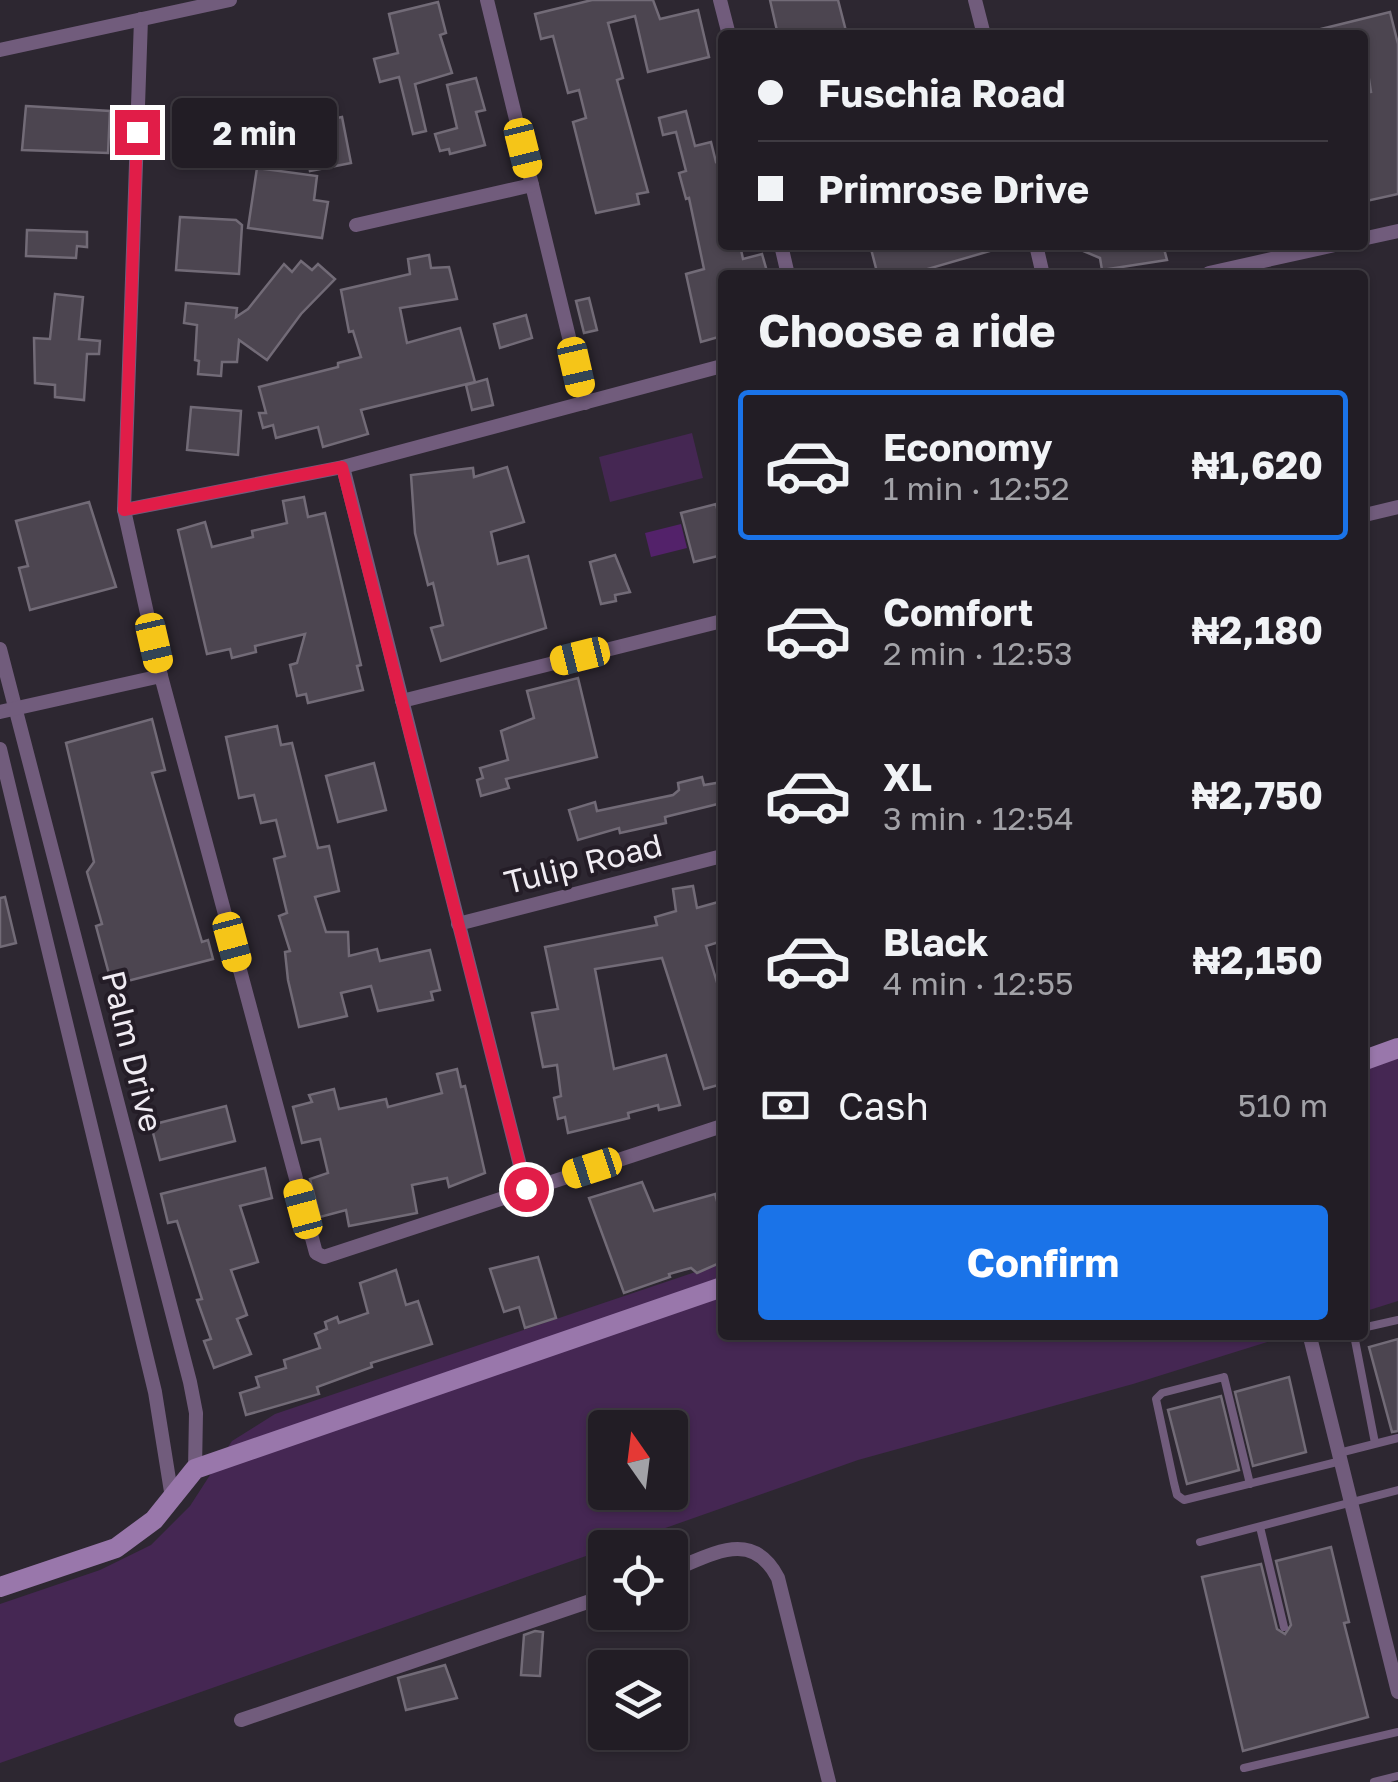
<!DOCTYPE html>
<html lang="en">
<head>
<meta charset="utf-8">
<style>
  :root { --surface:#221d25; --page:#2a262d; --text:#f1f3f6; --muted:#a2a2a7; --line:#3f3b42; --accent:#1a73e8 }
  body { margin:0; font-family:"Golos Text",sans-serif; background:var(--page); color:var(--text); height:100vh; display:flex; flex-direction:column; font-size:38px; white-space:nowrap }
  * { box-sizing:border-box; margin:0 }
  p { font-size:32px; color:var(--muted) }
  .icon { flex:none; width:55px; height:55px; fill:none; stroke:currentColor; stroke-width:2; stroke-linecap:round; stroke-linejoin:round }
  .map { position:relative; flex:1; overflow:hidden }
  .side { position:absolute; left:718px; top:270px; width:650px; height:1070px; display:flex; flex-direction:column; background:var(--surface); border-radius:10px; box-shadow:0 2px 8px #0004,0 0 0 2px var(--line) }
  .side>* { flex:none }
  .banner { position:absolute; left:718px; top:30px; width:650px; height:220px; border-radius:10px; box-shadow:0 2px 8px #0004,0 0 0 2px var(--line); display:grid; align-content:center; height:220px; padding:0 40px; background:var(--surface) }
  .needle { width:65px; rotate:346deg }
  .fabs { position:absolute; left:588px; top:1410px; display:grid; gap:20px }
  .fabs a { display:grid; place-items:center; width:100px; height:100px; border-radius:10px; background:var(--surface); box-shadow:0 2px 8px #0004,0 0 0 2px var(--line); font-size:50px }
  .end { position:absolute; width:45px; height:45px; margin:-22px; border:12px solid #e11d48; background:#fff; box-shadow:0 0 0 5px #fff }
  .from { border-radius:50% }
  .bubble { position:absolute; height:70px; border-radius:10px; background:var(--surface); box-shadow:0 2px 8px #0004,0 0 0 2px var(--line); font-size:32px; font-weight:700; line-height:70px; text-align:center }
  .car { position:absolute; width:30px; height:60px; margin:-30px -15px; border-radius:12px; box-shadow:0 0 8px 2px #0007; background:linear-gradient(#f5c518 24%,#345 0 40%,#f5c518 0 76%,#345 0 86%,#f5c518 0) }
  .banner b { display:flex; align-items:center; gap:35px; height:95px; font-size:38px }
  .banner b+b { border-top:2px solid var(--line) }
  .banner i { width:25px; height:25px; background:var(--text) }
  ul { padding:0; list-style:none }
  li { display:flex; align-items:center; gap:30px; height:150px; margin:0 20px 15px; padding:0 20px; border:5px solid transparent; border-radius:10px }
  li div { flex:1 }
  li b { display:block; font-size:38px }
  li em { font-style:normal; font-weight:700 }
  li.on { border-color:var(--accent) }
  li>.icon { width:90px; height:90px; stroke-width:1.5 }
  h2 { padding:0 40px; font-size:45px; line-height:120px }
  .pay { display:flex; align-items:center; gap:25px; height:110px; padding:0 40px; font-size:38px }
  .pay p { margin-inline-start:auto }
  .cta { display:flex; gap:20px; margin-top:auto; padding:20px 40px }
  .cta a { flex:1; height:115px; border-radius:10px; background:var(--accent); color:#fff; font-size:40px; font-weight:700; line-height:115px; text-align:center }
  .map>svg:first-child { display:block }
  .green { fill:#452753; fill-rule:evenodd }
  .water { fill:#53226a }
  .building { fill:#4c4550; stroke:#726b77; stroke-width:2.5 }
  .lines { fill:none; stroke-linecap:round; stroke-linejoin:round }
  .lane { stroke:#715c7c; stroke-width:8 }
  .street { stroke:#715c7c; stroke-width:14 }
  .secondary { stroke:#9977ab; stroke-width:20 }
  .route { stroke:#e11d48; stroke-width:12 }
  .labels { text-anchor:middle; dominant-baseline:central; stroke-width:8; stroke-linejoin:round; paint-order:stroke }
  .street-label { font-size:32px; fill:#f0ecf3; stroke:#241d27 }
</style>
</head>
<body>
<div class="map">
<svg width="1398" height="1782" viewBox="0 0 1398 1782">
  <rect width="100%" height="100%" fill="#2d2731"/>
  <g class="green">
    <path d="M692,433L703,478L610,502L599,457Z"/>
    <path d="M1398,1051V1301L1363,1312L1362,1060Z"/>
    <path d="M722,1263V1335H1290L1133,1384L858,1460L0,1763V1604L100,1570L151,1545L190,1506L232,1441L275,1414ZM605,1428H670V1492H605Z"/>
  </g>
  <path class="water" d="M681,524L687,548L651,557L645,533Z"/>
  <g class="building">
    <path d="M592,0H653L660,19L698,10L709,57L648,72L635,16L608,23L623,78L617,80L648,192L637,194L639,204L596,213L573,122L586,118L579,90L568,93L553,36L541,39L535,14Z"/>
    <path d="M770,0H838L847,35H778Z"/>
    <path d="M438,2L446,33L440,35L452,73L415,84L426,131L413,134L399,77L380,82L374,59L398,53L389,14Z"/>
    <path d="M1390,12L1398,44V194L1362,202V93L1371,92L1362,35H1318L1317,30Z"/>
    <path d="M476,78L485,110L476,112L485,145L450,154L449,149L440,151L435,134L457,128L447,85Z"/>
    <path d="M26,106L110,111L108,153L22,150Z"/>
    <path d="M686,111L695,146L711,142L716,162L722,161V245H740L743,259L762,254L768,275H722V336L701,342L686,274L704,269L689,198L686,199L679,173L686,171L676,132L663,135L659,118Z"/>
    <path d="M342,117L351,163L310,171L301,125Z"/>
    <path d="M257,168L317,176L314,200L328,202L322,238L248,228Z"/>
    <path d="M180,217L236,220L242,225L239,274L176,270Z"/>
    <path d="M27,230L87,232V247L77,246L76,258L26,256Z"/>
    <path d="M870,245H996L997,249L917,272L918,275H886L877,272Z"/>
    <path d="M1069,245H1163L1167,260L1102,270L1100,258Z"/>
    <path d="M429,255L431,268L449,267L457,299L400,308L407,343L460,328L475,382L361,410L368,434L323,447L318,427L276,438L273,425L263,428L259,413H266L259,387L338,367V363L361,357L353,331L349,332L341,290L410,274L408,259Z"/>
    <path d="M301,261L312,270L318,264L335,279L301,314L267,360L239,340L237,362H222L221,376L198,374L199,361L195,360L197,325L184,323L186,303L237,308L236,317L248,309L284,264L292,272Z"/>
    <path d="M55,294L83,297L79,339L100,341L99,354H87L84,400L55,397V385L35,383L34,338L50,339Z"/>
    <path d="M589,298L597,330L584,333L576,301Z"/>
    <path d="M526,315L532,338L500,348L494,324Z"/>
    <path d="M487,379L493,405L472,410L466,385Z"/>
    <path d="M191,407L241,411L238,455L187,450Z"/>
    <path d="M507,467L524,522L491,532L498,564L528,556L546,628L441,661L431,628L443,625L433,583L428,585L415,533L411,475L473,468L474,477Z"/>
    <path d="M304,497L308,517L325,513L361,665L357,666L363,690L308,703L306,694L297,696L290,665L297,663L305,634L255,646L256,652L232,658L230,649L207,654L178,530L205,522L212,547L253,537L252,531L287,523L283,501Z"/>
    <path d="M89,502L116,587L30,610L19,568L28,566L16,521Z"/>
    <path d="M716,504L722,529V555L694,562L681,513Z"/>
    <path d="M615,555L630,592L615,595L616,601L601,604L590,562Z"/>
    <path d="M578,678L597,757L506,779L509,788L481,796L477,780L483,778L480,768L508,760L501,731L534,718L527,691Z"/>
    <path d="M152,719L165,770L152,773L202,942L208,940L213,959L112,985L96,926L102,924L87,872L94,862L66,743Z"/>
    <path d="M277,726L281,745L292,743L318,848L329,846L339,891L315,897L326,932H348L349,956L377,949L380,961L430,950L440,990L431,992L433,1000L378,1011L371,986L341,993L347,1016L299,1027L288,980L285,952L290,951L279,916L287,913L274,859L285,856L276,820L261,823L254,795L239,798L226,737Z"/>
    <path d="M374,763L386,810L338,822L326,776Z"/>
    <path d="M702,777L704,785L722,782V803L665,817L666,823L620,833L619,828L578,840L569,810L595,802L597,811L673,795L679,790L678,783Z"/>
    <path d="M693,886L697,908L722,901V941L706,946L722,999V1084L704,1089L662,958L595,969L614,1069L666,1055L680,1105L659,1110L658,1105L628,1113L629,1118L568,1133L565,1117L558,1119L554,1098L561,1096L557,1065L543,1067L532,1013L558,1009L545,947L657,925L655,917L676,911L673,889Z"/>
    <path d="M5,897L16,943L0,947V898Z"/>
    <path d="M457,1069L461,1087L465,1086L485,1173L449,1187L447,1178L412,1185L417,1213L349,1226L346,1210L320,1217L310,1179L328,1173L320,1139L302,1143L293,1107L312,1102L309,1095L334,1089L339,1109L386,1099L388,1107L442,1093L437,1074Z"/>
    <path d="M226,1106L235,1141L160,1160L151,1125Z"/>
    <path d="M265,1168L272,1198L240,1206L258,1262L231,1270L247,1315L237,1319L251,1354L214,1368L204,1341L211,1339L197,1300L202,1299L177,1221L168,1223L161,1194Z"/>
    <path d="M642,1182L654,1211L715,1194L722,1219V1262L697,1273L691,1268L669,1274L670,1277L624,1293L589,1198Z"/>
    <path d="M538,1257L556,1318L525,1328L519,1307L504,1312L490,1269Z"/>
    <path d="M396,1270L406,1305L418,1301L432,1344L371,1363L372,1367L317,1387L319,1394L246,1415L240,1393L259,1387L256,1377L286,1368L284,1360L320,1348L315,1334L327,1329L325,1322L337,1317L339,1323L368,1313L360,1283Z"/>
    <path d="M1398,1339V1431L1392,1432L1369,1347Z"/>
    <path d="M1289,1377L1306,1452L1253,1466L1235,1392Z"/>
    <path d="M1221,1396L1239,1470L1187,1484L1168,1410Z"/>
    <path d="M1331,1547L1349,1622L1344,1623L1368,1717L1243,1751L1202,1577L1261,1564L1277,1629L1285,1634L1291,1625L1276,1561Z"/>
    <path d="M535,1631L543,1632L540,1676L521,1675L524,1635Z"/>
    <path d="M445,1665L457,1698L406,1710L398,1678Z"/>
  </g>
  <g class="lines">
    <g class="lane">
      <path d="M1362,1328L1398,1320"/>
      <path d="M1354,1335L1375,1443"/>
      <path d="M1339,1453L1398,1438"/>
      <path d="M1250,1484L1224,1377L1162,1393L1156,1399L1174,1483L1177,1495L1184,1500L1341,1461"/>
      <path d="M1260,1527L1284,1627"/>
      <path d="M1200,1542L1398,1490"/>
      <path d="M1244,1768L1398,1732"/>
      <path d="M1374,1782L1398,1776"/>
    </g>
    <g class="street">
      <path d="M487,0L585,403"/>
      <path d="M720,0L729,35"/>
      <path d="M975,0L984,35"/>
      <path d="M141,19L124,510L161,676L316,1253L324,1257L722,1126"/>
      <path d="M0,50L230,0"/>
      <path d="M356,225L532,185"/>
      <path d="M1362,239L1398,231"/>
      <path d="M781,245L788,275"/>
      <path d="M1036,245L1043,275"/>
      <path d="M1209,273L1335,245"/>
      <path d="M343,467L526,1189"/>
      <path d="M124,510L343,467L722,366"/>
      <path d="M1369,514L1398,507"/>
      <path d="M0,649L190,1382L196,1413L195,1469"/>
      <path d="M402,701L722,621"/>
      <path d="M0,712L161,676"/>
      <path d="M0,749L155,1392L172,1498"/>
      <path d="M458,924L722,856"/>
      <path d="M1310,1337L1398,1692"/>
      <path d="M670,1571C710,1556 752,1527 778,1578L829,1782"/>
      <path d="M241,1720L605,1596"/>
    </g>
    <g class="secondary">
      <path d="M1362,1061L1398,1048"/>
      <path d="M0,1587L116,1548L154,1520L195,1469L722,1287"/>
    </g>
  </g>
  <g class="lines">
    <path class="route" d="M137,132L124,510L342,467L526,1189"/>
  </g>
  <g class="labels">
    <g class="street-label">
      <text transform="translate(583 863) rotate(-14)">Tulip Road</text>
      <text transform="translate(133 1051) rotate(76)">Palm Drive</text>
    </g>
  </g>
</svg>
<div class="fabs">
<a><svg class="needle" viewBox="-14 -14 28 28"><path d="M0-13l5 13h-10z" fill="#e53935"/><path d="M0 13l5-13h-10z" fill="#a2a2a7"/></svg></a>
<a><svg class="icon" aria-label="locate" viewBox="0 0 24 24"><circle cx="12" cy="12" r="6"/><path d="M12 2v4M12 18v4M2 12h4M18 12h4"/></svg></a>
<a><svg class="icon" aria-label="layers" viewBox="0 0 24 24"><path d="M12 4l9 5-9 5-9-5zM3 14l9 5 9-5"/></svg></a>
</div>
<i class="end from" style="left:526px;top:1189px"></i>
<i class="end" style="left:137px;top:132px"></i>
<div class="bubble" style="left:172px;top:98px;width:165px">2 min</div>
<i class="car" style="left:523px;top:148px;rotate:166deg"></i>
<i class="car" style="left:576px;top:367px;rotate:167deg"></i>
<i class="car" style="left:154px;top:643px;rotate:167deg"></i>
<i class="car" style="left:580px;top:656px;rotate:256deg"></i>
<i class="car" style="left:232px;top:942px;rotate:165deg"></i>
<i class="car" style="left:592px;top:1168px;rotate:252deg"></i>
<i class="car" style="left:303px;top:1209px;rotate:345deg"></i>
<div class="banner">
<b><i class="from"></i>Fuschia Road</b>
<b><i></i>Primrose Drive</b>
</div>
<section class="side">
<h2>Choose a ride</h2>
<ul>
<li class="on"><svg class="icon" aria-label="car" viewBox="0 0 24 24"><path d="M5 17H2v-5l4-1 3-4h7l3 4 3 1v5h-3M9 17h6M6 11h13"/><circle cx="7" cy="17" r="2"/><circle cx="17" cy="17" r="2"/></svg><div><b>Economy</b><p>1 min · 12:52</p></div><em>₦1,620</em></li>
<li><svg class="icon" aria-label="car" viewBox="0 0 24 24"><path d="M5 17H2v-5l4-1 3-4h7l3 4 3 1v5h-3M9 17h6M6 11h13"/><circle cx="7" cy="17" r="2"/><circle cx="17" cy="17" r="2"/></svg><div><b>Comfort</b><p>2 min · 12:53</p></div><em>₦2,180</em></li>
<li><svg class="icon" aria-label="car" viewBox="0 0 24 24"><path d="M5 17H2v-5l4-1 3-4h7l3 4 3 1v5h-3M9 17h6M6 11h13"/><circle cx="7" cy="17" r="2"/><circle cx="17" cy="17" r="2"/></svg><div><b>XL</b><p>3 min · 12:54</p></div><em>₦2,750</em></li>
<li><svg class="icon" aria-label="car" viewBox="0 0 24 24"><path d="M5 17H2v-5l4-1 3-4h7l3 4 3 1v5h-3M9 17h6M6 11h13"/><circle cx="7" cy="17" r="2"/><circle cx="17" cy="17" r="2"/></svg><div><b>Black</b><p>4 min · 12:55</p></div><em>₦2,150</em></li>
</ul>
<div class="pay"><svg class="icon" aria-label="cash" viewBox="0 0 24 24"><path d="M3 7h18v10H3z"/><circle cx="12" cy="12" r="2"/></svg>Cash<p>510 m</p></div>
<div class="cta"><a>Confirm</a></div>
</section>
</div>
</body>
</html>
